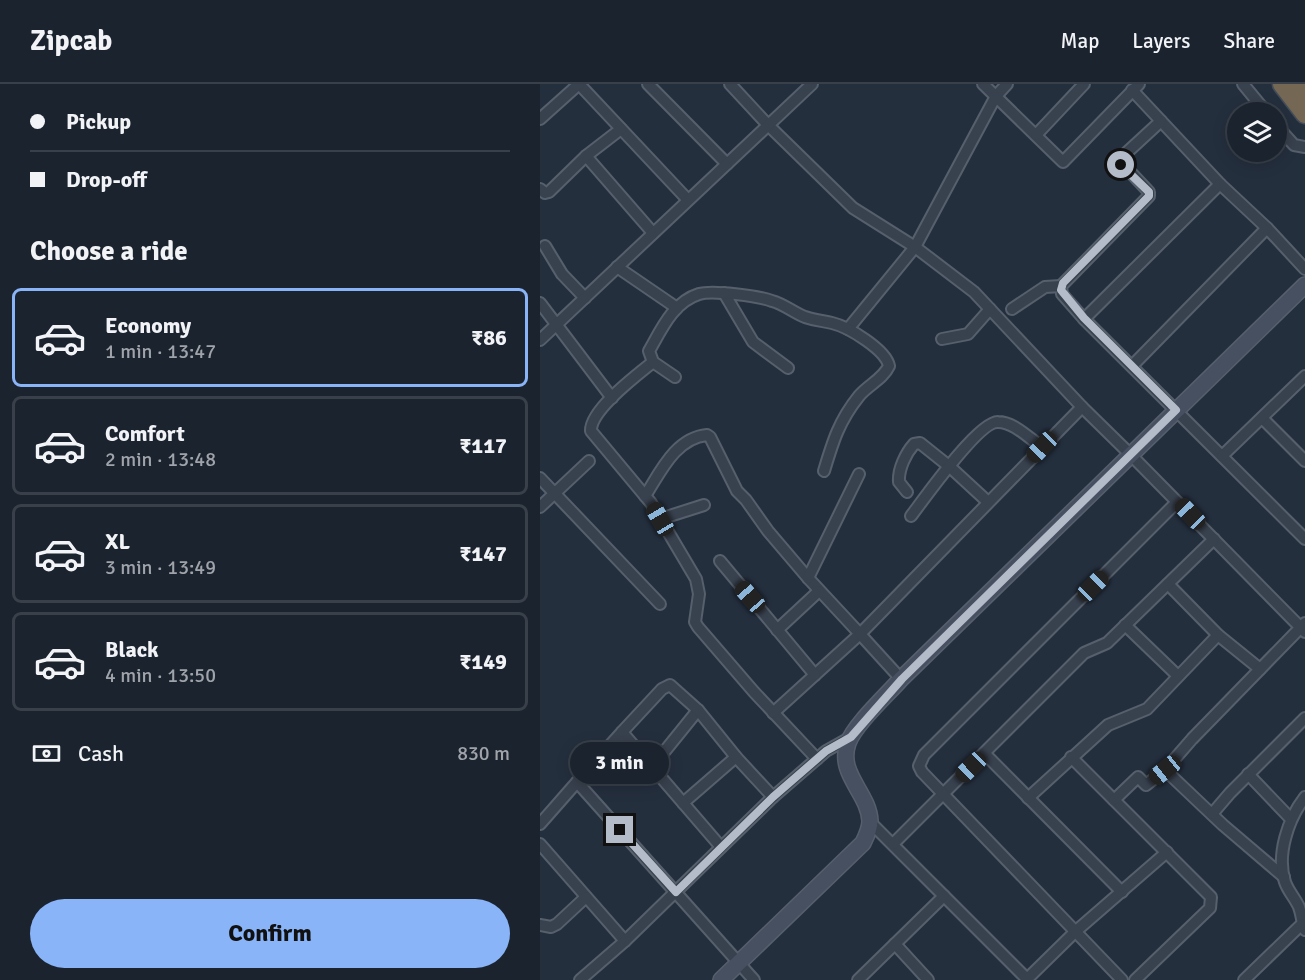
<!DOCTYPE html>
<html lang="en">
<head>
<meta charset="utf-8">
<style>
  :root { --surface:#1b232e; --page:#242b36; --text:#f1f3f6; --muted:#a0a4aa; --line:#39404a; --accent:#8ab4f8 }
  body { margin:0; font-family:Signika,sans-serif; background:var(--page); color:var(--text); height:100vh; display:flex; flex-direction:column; font-size:22px; white-space:nowrap }
  * { box-sizing:border-box; margin:0 }
  p { font-size:20px; color:var(--muted) }
  .icon { flex:none; width:33px; height:33px; fill:none; stroke:currentColor; stroke-width:2; stroke-linecap:round; stroke-linejoin:round }
  .map { position:relative; flex:1; overflow:hidden }
  .drawer { display:flex; flex-direction:column; background:var(--surface); width:540px }
  .drawer>* { flex:none }
  .top-card { display:grid; align-content:center; height:132px; padding:0 30px; background:var(--surface) }
  .fabs { position:absolute; left:687px; top:18px; display:grid; gap:12px }
  .fabs a { display:grid; place-items:center; width:60px; height:60px; border-radius:50%; background:var(--surface); box-shadow:0 3px 15px #0003,0 0 0 2px var(--line); font-size:30px }
  .end { position:absolute; width:27px; height:27px; margin:-14px; border:8px solid #b4bcc9; background:#111; box-shadow:0 0 0 3px #111 }
  .from { border-radius:50% }
  .bubble { position:absolute; height:42px; border-radius:21px; background:var(--surface); box-shadow:0 3px 15px #0003,0 0 0 2px var(--line); font-size:20px; font-weight:800; line-height:42px; text-align:center }
  .car { position:absolute; width:18px; height:36px; margin:-18px -9px; border-radius:8px; box-shadow:0 0 4px 2px #0007; background:linear-gradient(#222 24%,#8ab4d8 0 40%,#222 0 76%,#8ab4d8 0 86%,#222 0) }
  .top-card b { display:flex; align-items:center; gap:21px; height:57px; font-size:22px }
  .top-card b+b { border-top:2px solid var(--line) }
  .top-card i { width:15px; height:15px; background:var(--text) }
  ul { padding:0; list-style:none }
  li { display:flex; align-items:center; gap:18px; height:99px; margin:0 12px 9px; padding:0 18px; border:3px solid var(--line); border-radius:9px }
  li div { flex:1 }
  li b { display:block; font-size:22px }
  li em { font-style:normal; font-weight:800 }
  li.active { border-color:var(--accent) }
  li>.icon { width:54px; height:54px; stroke-width:1.5 }
  h2 { padding:0 30px; font-size:27px; line-height:72px }
  .pay { display:flex; align-items:center; gap:15px; height:66px; padding:0 30px; font-size:22px }
  .pay p { margin-inline-start:auto }
  .button { display:flex; gap:12px; margin-top:auto; padding:12px 30px }
  .button a { flex:1; height:69px; border-radius:36px; background:var(--accent); color:#111; font-size:24px; font-weight:800; line-height:69px; text-align:center }
  header { display:flex; align-items:center; gap:36px; box-sizing:border-box; height:84px; padding:0 30px; background:var(--surface); border-bottom:2px solid var(--line) }
  header strong { font-size:28px }
  nav { display:flex; gap:33px; margin-inline-start:auto; font-size:21px }
  main { display:flex; flex:1; min-height:0 }
  .map>svg:first-child { display:block }
  .lines { fill:none; stroke-linecap:round; stroke-linejoin:round }
  .street-casing { stroke:#565f6c; stroke-width:14 }
  .secondary-casing { stroke:#565f6c; stroke-width:18 }
  .highway-casing { stroke:#434c59; stroke-width:21 }
  .street { stroke:#38414e; stroke-width:10 }
  .secondary { stroke:#465061; stroke-width:15 }
  .highway { stroke:#746855; stroke-width:18 }
  .route { stroke:#b4bcc9; stroke-width:8 }
</style>
</head>
<body>
<header>
<strong>Zipcab</strong>
<nav><a>Map</a><a>Layers</a><a>Share</a></nav>
</header>
<main>
<section class="drawer">
<div class="top-card">
<b><i class="from"></i>Pickup</b>
<b><i></i>Drop-off</b>
</div>
<h2>Choose a ride</h2>
<ul>
<li class="active"><svg class="icon" aria-label="car" viewBox="0 0 24 24"><path d="M5 17H2v-5l4-1 3-4h7l3 4 3 1v5h-3M9 17h6M6 11h13"/><circle cx="7" cy="17" r="2"/><circle cx="17" cy="17" r="2"/></svg><div><b>Economy</b><p>1 min · 13:47</p></div><em>₹86</em></li>
<li><svg class="icon" aria-label="car" viewBox="0 0 24 24"><path d="M5 17H2v-5l4-1 3-4h7l3 4 3 1v5h-3M9 17h6M6 11h13"/><circle cx="7" cy="17" r="2"/><circle cx="17" cy="17" r="2"/></svg><div><b>Comfort</b><p>2 min · 13:48</p></div><em>₹117</em></li>
<li><svg class="icon" aria-label="car" viewBox="0 0 24 24"><path d="M5 17H2v-5l4-1 3-4h7l3 4 3 1v5h-3M9 17h6M6 11h13"/><circle cx="7" cy="17" r="2"/><circle cx="17" cy="17" r="2"/></svg><div><b>XL</b><p>3 min · 13:49</p></div><em>₹147</em></li>
<li><svg class="icon" aria-label="car" viewBox="0 0 24 24"><path d="M5 17H2v-5l4-1 3-4h7l3 4 3 1v5h-3M9 17h6M6 11h13"/><circle cx="7" cy="17" r="2"/><circle cx="17" cy="17" r="2"/></svg><div><b>Black</b><p>4 min · 13:50</p></div><em>₹149</em></li>
</ul>
<div class="pay"><svg class="icon" aria-label="cash" viewBox="0 0 24 24"><path d="M3 7h18v10H3z"/><circle cx="12" cy="12" r="2"/></svg>Cash<p>830 m</p></div>
<div class="button"><a>Confirm</a></div>
</section>
<div class="map">
<svg width="765" height="896" viewBox="0 0 765 896">
  <rect width="100%" height="100%" fill="#242f3e"/>
  <g class="lines">
    <defs>
      <g id="street">
        <path d="M39,0L148,116"/>
        <path d="M108,0L187,80"/>
        <path d="M190,0L228,41L313,124L375,163L434,208L542,323L591,371L765,548"/>
        <path d="M443,0L523,78L599,0"/>
        <path d="M703,0L726,28"/>
        <path d="M592,6L680,100"/>
        <path d="M0,35L39,0"/>
        <path d="M736,41L754,61L765,63"/>
        <path d="M496,51L544,0"/>
        <path d="M46,72L113,149"/>
        <path d="M0,105L5,109L9,108L46,72L81,45"/>
        <path d="M727,144L765,185"/>
        <path d="M5,162L22,190L45,214"/>
        <path d="M77,183L137,224"/>
        <path d="M184,209L213,258L248,284"/>
        <path d="M0,219L72,314"/>
        <path d="M472,225L505,203L521,202"/>
        <path d="M544,235L522,210L521,202L609,112V108L580,77L583,72L621,37"/>
        <path d="M308,245L375,163L456,12L467,0"/>
        <path d="M402,255L428,250L450,225"/>
        <path d="M0,256L272,0"/>
        <path d="M113,278C97,291 50,326 51,347L111,419L156,495L159,510L155,538L158,543L214,608L277,675"/>
        <path d="M592,282L727,144L680,100L544,235C618,308 691,382 765,455"/>
        <path d="M135,293L113,278L109,267C121,246 133,218 159,210C172,206 219,212 232,217C244,220 254,229 265,233C274,236 283,237 292,239C309,243 346,266 349,282C343,295 328,301 319,312C299,337 293,357 284,387"/>
        <path d="M722,334L765,377"/>
        <path d="M682,372L765,292"/>
        <path d="M0,394L120,520"/>
        <path d="M367,408L359,398C358,385 366,369 374,360L380,359L410,383L448,418"/>
        <path d="M105,412C120,389 135,354 167,351L170,353L197,407L206,416L228,447L268,494L320,550L233,629"/>
        <path d="M0,423L49,377"/>
        <path d="M371,432C384,415 439,337 458,338C474,338 490,355 502,363"/>
        <path d="M120,435L164,421"/>
        <path d="M180,477L275,591"/>
        <path d="M268,494L319,390"/>
        <path d="M628,500L678,551L720,585"/>
        <path d="M585,541L638,592"/>
        <path d="M237,546L279,507"/>
        <path d="M361,595L320,550L542,323"/>
        <path d="M445,670L582,808"/>
        <path d="M531,673L671,813L670,824L595,896"/>
        <path d="M112,683L158,626"/>
        <path d="M625,686L683,741L744,793"/>
        <path d="M708,690L751,735"/>
        <path d="M233,713L286,667L311,653"/>
        <path d="M765,713C748,735 736,771 745,798C748,807 755,814 759,823C762,831 762,839 765,846"/>
        <path d="M488,714L568,641L607,625L678,551"/>
        <path d="M574,716L598,693L606,701L625,686L652,655L765,539"/>
        <path d="M143,719L196,673"/>
        <path d="M672,730L690,709L765,634"/>
        <path d="M330,738L487,895"/>
        <path d="M0,740L37,698"/>
        <path d="M0,760L85,857"/>
        <path d="M353,760L544,569L567,559L674,455"/>
        <path d="M181,763L82,648L37,698L214,896"/>
        <path d="M0,841L11,843L17,840L46,813"/>
        <path d="M355,860L388,896"/>
        <path d="M40,896L85,857L233,713L196,673L158,626L130,601L122,605L82,648"/>
        <path d="M318,896L404,812"/>
        <path d="M486,896L536,847L627,768"/>
        <path d="M582,896L382,688L379,682L384,671L637,418"/>
        <path d="M704,896L762,840"/>
      </g>
      <path id="secondary" d="M181,896L323,759C326,753 330,744 330,737C329,709 297,690 308,659C315,640 347,611 361,595L765,201"/>
      <g id="highway">
        <path d="M742,0L765,30"/>
        <path d="M759,0L765,8"/>
      </g>
    </defs>
    <use href="#street" class="street-casing"/>
    <use href="#secondary" class="secondary-casing"/>
    <use href="#highway" class="highway-casing"/>
    <use href="#street" class="street"/>
    <use href="#secondary" class="secondary"/>
    <use href="#highway" class="highway"/>
  </g>
  <g class="lines">
    <path class="route" d="M80,746L136,808L233,713L286,667L311,653L362,595L636,326L544,234L521,206L523,199L609,112V108L581,81"/>
  </g>
</svg>
<div class="fabs">
<a><svg class="icon" aria-label="layers" viewBox="0 0 24 24"><path d="M12 4l9 5-9 5-9-5zM3 14l9 5 9-5"/></svg></a>
</div>
<i class="end from" style="left:581px;top:81px"></i>
<i class="end" style="left:80px;top:746px"></i>
<div class="bubble" style="left:30px;top:658px;width:99px">3 min</div>
<i class="car" style="left:502px;top:363px;rotate:224deg"></i>
<i class="car" style="left:650px;top:430px;rotate:316deg"></i>
<i class="car" style="left:120px;top:435px;rotate:330deg"></i>
<i class="car" style="left:553px;top:502px;rotate:45deg"></i>
<i class="car" style="left:210px;top:513px;rotate:319deg"></i>
<i class="car" style="left:431px;top:683px;rotate:226deg"></i>
<i class="car" style="left:625px;top:686px;rotate:231deg"></i>
</div>
</main>
</body>
</html>
